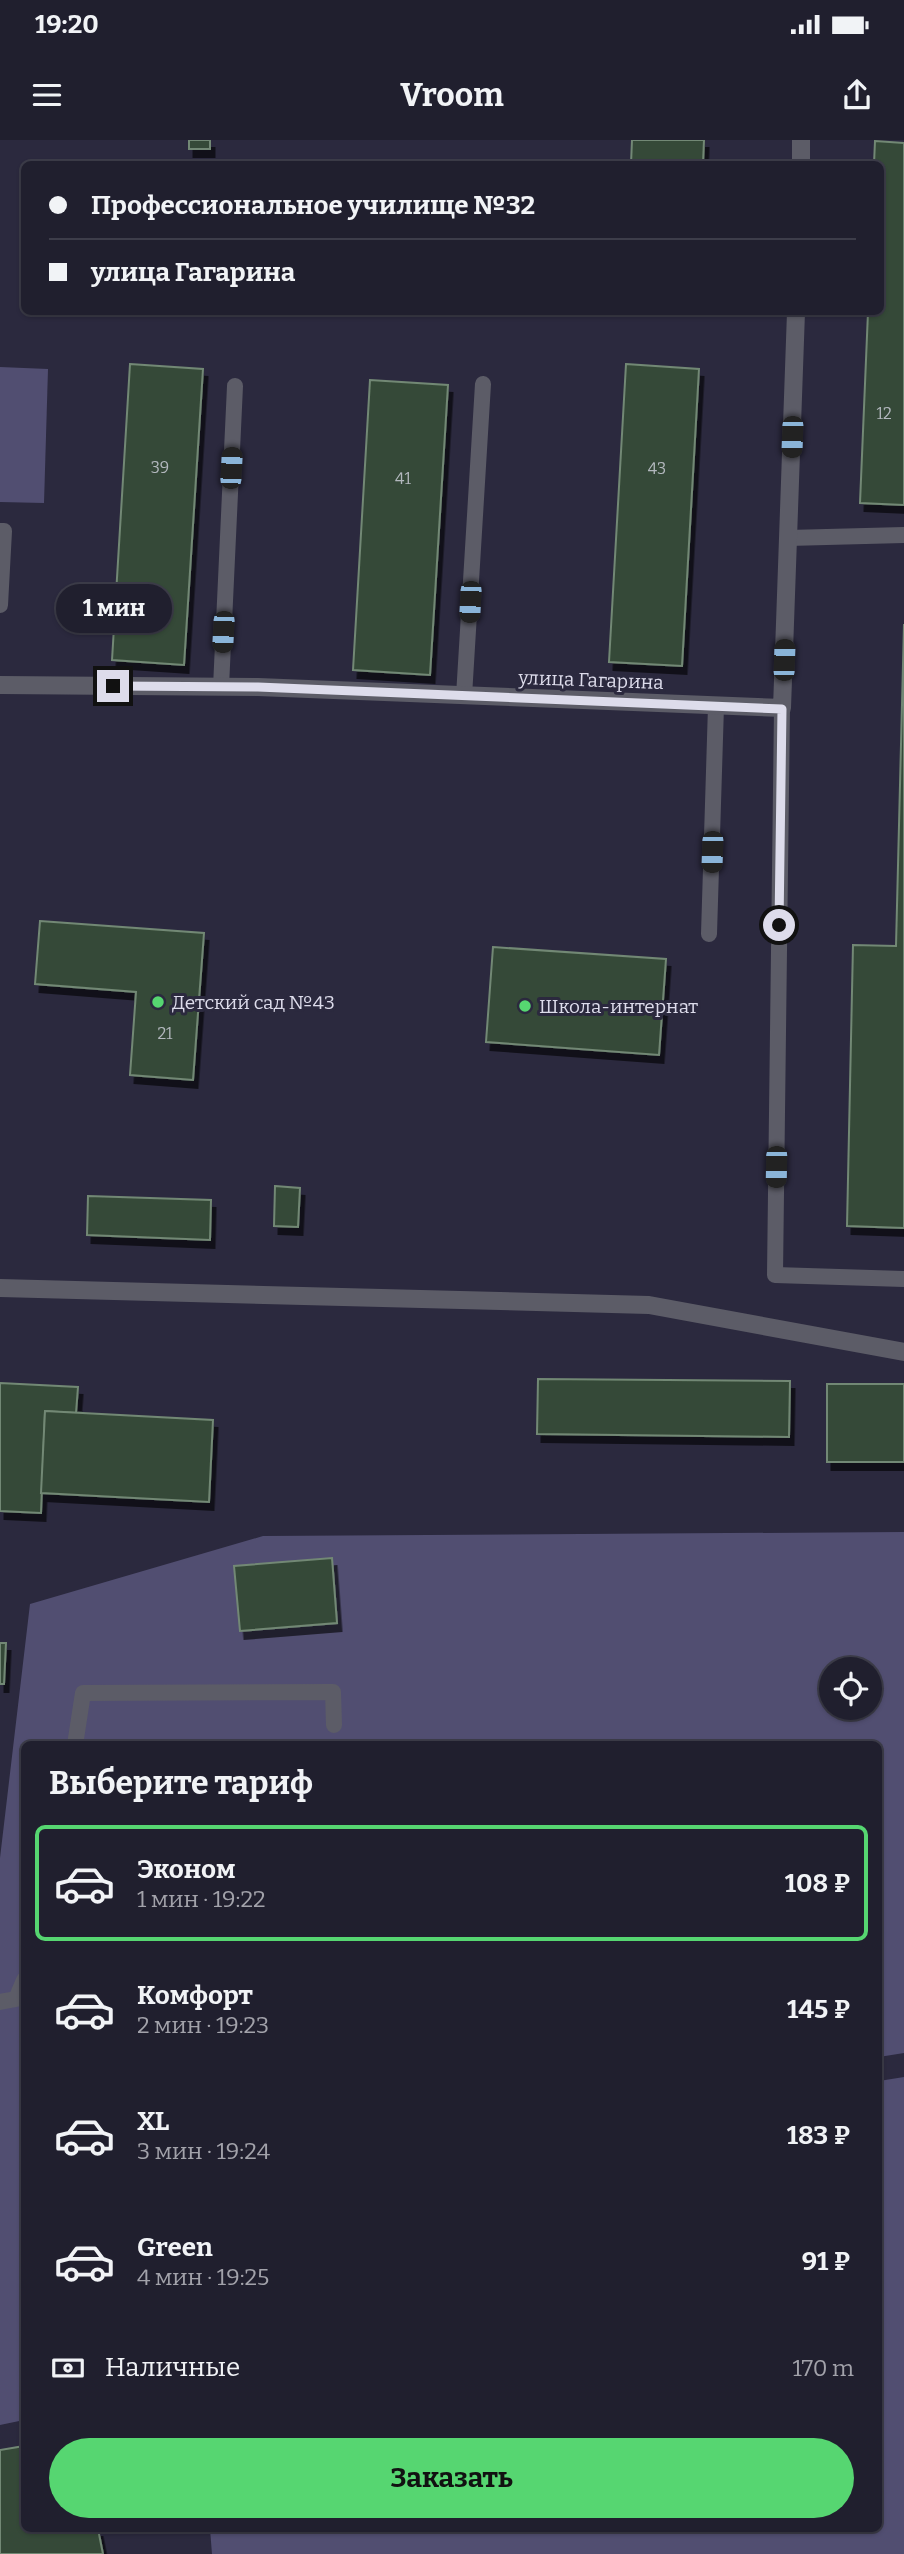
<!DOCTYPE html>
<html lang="ru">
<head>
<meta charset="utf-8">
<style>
  :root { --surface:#201f2e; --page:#282736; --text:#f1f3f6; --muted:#a2a2aa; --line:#3d3d4a; --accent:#56d671 }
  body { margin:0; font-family:Bitter,serif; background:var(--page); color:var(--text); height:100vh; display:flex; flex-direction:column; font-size:26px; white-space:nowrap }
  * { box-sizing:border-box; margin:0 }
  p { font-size:23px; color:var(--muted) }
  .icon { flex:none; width:38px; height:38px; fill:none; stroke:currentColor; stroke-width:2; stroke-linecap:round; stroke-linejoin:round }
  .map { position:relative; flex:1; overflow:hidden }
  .details { position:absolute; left:21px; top:1601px; width:861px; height:791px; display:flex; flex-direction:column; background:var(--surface); border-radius:10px; box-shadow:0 2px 5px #0004,0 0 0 2px var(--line) }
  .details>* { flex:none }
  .hud { position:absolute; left:21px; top:21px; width:863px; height:154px; border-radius:10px; box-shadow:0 2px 5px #0004,0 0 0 2px var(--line); display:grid; align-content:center; height:154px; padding:0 28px; background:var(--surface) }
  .tools { position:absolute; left:819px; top:1517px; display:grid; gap:14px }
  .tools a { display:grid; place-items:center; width:63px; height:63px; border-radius:50%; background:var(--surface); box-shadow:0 2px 5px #0004,0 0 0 2px var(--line); font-size:35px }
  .end { position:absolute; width:32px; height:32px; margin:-16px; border:9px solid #dddceb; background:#111; box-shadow:0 0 0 4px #111 }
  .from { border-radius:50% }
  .bubble { position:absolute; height:49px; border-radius:24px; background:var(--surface); box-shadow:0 2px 5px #0004,0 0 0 2px var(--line); font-size:23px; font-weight:700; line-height:49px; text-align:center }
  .car { position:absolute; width:21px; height:42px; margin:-21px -10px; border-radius:9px; box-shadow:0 0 5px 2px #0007; background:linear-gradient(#222 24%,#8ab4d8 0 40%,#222 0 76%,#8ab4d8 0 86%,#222 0) }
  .hud b { display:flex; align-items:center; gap:24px; height:66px; font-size:26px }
  .hud b+b { border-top:2px solid var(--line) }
  .hud i { width:18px; height:18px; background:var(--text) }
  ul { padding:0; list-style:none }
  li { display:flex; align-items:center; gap:21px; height:116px; margin:0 14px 10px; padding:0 14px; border:4px solid transparent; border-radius:10px }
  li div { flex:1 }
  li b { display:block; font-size:26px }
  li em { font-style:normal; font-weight:700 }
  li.current { border-color:var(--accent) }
  li>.icon { width:63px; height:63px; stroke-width:1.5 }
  h2 { padding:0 28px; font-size:32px; line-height:84px }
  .pay { display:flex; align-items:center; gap:18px; height:77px; padding:0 28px; font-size:26px }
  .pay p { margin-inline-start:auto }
  .primary-button { display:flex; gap:14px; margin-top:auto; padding:14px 28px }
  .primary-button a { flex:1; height:80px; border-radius:42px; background:var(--accent); color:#111; font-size:28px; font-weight:700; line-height:80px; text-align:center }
  .status { display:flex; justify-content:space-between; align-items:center; height:49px; padding:0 35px; background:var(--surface); direction:ltr }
  .status svg { height:19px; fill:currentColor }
  header { display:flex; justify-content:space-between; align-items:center; height:91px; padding:0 28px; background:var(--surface); font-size:32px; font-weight:700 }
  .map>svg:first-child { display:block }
  .green { fill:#514e71; fill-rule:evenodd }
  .building { fill:#364a38; stroke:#728874; stroke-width:2; filter:url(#shadow) }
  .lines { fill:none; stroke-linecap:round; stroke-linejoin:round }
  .lane { stroke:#5c5c67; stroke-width:16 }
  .street { stroke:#5c5c67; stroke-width:18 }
  .route { stroke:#dddceb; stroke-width:9 }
  .poi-dot { fill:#56d671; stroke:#2b293e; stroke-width:2.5 }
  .labels { text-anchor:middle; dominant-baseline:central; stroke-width:6; stroke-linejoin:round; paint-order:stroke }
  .number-label { font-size:16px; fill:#b3b8be }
  .street-label { font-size:19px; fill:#dddceb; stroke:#2b293e }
  .poi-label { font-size:19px; fill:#dddceb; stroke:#2b293e; text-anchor:start }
</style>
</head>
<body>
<div class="status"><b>19:20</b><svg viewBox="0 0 49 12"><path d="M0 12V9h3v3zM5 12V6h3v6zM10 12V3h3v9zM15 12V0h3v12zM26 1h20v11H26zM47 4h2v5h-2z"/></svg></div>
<header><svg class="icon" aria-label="menu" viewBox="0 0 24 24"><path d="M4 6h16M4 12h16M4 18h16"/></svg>Vroom<svg class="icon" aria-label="share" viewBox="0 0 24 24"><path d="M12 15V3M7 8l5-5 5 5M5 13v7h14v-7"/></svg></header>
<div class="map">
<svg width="904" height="2414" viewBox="0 0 904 2414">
  <defs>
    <filter id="shadow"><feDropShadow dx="4.5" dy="8" stdDeviation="0" flood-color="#0009"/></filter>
  </defs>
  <rect width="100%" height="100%" fill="#2b293e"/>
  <g class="green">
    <path d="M0,227L48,229L44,363L0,362Z"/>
    <path d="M904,1392V1913L879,1917L878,1605H24V2280L0,2285V1718L30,1464L263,1396ZM831,1530H870V1568H831Z"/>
    <path d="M904,1937V2414H212L210,2389H878L879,1941Z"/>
  </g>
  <g class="building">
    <rect x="189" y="0" width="21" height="9"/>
    <path d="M632,0H704L703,24H631Z"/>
    <path d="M875,1L904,3V365L860,363L868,172H880V24H874Z"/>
    <path d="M130,224L203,229L184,525L112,520Z"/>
    <path d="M626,224L699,229L682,526L609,522Z"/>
    <path d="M370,240L448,245L430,535L353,530Z"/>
    <path d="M904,484V1088L847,1086L853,805L896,806Z"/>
    <path d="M40,781L204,793L193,940L130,935L136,852L35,844Z"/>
    <path d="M493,807L666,819L659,915L486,902Z"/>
    <path d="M275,1046L300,1048L298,1087L274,1086Z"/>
    <path d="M88,1056L211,1060L210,1100L87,1095Z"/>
    <path d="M538,1239L790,1241L789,1297L537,1294Z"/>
    <path d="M0,1243L78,1247L76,1273L45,1271L41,1373L0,1371Z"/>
    <rect x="827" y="1244" width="77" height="78"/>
    <path d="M45,1271L213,1280L209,1362L41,1353Z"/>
    <path d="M332,1418L337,1483L240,1491L234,1426Z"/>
    <path d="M0,1503H6L4,1544H0Z"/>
    <path d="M24,2306V2389H98L103,2414H0V2310Z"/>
  </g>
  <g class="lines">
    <g class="lane">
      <path d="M0,391H4L0,465"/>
      <path d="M788,398L904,395"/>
      <path d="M221,547L235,246"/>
      <path d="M464,556L483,244"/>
      <path d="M782,568L775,1135L904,1139"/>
      <path d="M709,794L716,566"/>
      <path d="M75,1605L83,1553L333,1552L334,1585"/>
      <path d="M0,1862L16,1859L24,1840"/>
    </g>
    <g class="street">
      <path d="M801,24V0"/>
      <path d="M0,545L258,547L782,568L796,172"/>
      <path d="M0,1148L649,1165L904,1212"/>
    </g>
  </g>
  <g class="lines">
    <path class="route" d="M113,546L258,547L782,569L779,785"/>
  </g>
  <g class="poi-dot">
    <circle cx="158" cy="862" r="7"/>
    <circle cx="525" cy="866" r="7"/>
  </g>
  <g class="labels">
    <g class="number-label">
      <text x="884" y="273">12</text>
      <text x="160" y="327">39</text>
      <text x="657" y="328">43</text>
      <text x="403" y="338">41</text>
      <text x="165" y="893">21</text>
    </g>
    <g class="street-label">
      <text transform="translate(591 540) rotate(2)">улица Гагарина</text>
    </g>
    <g class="poi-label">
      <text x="172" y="862">Детский сад №43</text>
      <text x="539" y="866">Школа-интернат</text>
    </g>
  </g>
</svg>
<div class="tools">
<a><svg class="icon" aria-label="locate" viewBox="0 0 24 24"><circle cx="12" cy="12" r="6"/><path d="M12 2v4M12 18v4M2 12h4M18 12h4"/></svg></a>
</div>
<i class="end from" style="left:779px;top:785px"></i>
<i class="end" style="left:113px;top:546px"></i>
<div class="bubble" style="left:56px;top:444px;width:116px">1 мин</div>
<i class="car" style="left:792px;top:297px;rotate:182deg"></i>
<i class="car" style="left:231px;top:328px;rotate:3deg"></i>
<i class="car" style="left:470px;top:462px;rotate:183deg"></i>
<i class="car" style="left:223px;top:492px;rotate:183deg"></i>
<i class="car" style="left:784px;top:520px;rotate:2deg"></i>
<i class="car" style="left:712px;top:712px;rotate:182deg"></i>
<i class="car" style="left:776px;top:1027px;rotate:181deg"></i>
<div class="hud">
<b><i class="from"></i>Профессиональное училище №32</b>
<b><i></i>улица Гагарина</b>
</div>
<section class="details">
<h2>Выберите тариф</h2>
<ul>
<li class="current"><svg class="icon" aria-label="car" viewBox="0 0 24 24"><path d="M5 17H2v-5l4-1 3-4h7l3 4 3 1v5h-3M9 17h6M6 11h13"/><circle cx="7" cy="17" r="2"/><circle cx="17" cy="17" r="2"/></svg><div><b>Эконом</b><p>1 мин · 19:22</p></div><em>108 ₽</em></li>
<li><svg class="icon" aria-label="car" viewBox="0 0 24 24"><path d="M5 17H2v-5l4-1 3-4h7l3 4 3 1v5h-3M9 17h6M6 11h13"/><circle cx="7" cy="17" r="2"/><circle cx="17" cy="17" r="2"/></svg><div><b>Комфорт</b><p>2 мин · 19:23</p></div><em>145 ₽</em></li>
<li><svg class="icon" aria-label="car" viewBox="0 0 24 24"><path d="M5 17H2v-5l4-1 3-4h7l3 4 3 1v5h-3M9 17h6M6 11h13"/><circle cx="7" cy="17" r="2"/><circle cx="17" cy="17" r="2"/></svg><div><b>XL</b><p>3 мин · 19:24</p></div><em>183 ₽</em></li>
<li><svg class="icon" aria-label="car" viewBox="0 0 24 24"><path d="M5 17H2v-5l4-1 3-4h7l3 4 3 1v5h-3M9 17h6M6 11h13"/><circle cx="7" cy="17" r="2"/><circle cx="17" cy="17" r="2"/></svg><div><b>Green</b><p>4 мин · 19:25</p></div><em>91 ₽</em></li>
</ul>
<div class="pay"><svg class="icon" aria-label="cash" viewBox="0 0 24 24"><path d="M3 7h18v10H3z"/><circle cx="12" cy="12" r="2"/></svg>Наличные<p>170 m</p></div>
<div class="primary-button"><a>Заказать</a></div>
</section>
</div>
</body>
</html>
